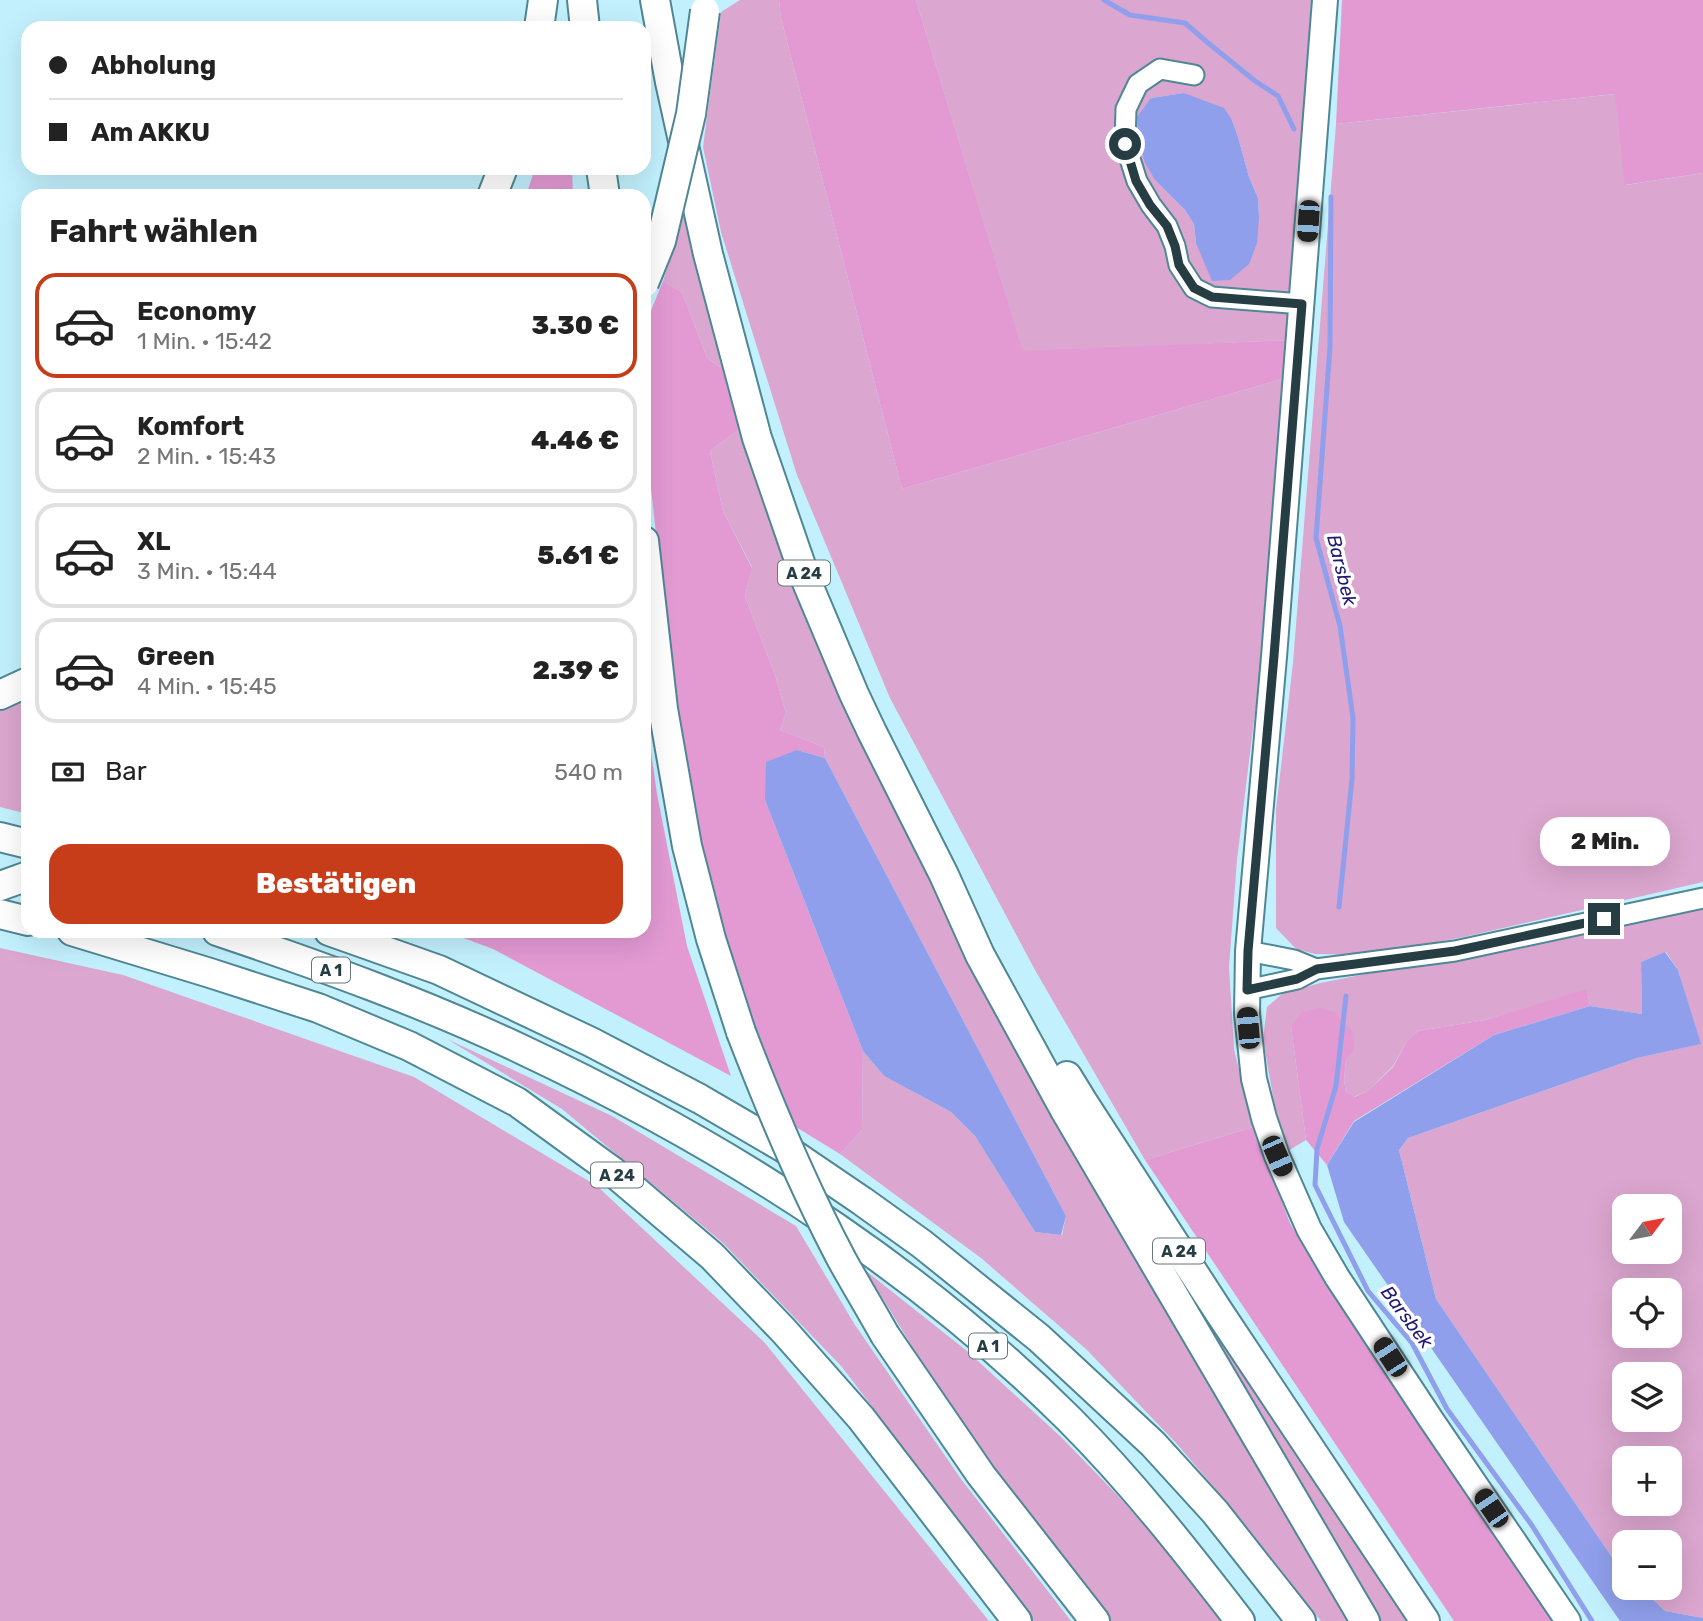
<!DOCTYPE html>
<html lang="de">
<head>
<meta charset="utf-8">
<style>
  :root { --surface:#fff; --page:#f2f2f2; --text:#222; --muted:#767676; --line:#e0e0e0; --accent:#c73d19 }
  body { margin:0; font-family:Rubik,sans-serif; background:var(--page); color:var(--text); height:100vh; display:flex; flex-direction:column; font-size:26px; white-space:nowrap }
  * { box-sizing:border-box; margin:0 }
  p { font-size:23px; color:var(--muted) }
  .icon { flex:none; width:38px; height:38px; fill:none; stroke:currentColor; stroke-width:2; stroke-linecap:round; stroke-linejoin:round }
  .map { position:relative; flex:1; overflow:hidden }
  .sheet { position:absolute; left:21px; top:189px; width:630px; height:749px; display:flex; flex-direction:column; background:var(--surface); border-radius:21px; box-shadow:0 7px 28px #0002 }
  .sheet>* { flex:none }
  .hud { position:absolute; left:21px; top:21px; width:630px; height:154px; border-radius:21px; box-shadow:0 7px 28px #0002; display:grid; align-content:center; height:154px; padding:0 28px; background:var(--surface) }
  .needle { width:46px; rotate:58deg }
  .fabs { position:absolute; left:1612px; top:1194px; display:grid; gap:14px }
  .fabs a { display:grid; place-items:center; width:70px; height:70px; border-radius:14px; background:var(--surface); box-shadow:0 7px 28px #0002; font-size:35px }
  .end { position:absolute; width:32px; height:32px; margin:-16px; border:9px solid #253d43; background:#fff; box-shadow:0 0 0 4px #fff }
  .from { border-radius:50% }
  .bubble { position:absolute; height:49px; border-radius:21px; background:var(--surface); box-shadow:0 7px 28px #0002; font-size:23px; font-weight:800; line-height:49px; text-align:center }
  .car { position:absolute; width:21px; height:42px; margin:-21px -10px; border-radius:9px; box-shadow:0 0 5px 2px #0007; background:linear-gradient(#222 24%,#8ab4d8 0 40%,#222 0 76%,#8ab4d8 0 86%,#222 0) }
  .hud b { display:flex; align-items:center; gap:24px; height:66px; font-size:26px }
  .hud b+b { border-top:2px solid var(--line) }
  .hud i { width:18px; height:18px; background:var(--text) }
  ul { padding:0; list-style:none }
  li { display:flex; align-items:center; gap:21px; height:105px; margin:0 14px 10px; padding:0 14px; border:4px solid var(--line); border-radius:21px }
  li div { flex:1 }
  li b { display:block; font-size:26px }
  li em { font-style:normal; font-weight:800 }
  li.current { border-color:var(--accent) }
  li>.icon { width:63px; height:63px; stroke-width:1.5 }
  h2 { padding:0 28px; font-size:32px; line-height:84px }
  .pay { display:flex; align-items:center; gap:18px; height:77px; padding:0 28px; font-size:26px }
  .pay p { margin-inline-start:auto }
  .primary-button { display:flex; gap:14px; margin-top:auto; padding:14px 28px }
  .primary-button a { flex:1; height:80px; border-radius:21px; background:var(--accent); color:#fff; font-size:28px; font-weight:800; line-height:80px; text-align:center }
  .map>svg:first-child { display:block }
  .green { fill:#dba6cf; fill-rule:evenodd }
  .forest { fill:#e39ad3 }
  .water { fill:#909fec }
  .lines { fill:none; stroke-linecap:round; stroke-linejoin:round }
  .stream { stroke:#909fec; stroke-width:5 }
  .minor-casing { stroke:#4f8795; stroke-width:23 }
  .major-casing { stroke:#4f8795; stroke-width:28 }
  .highway-casing { stroke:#4f8795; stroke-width:32 }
  .minor { stroke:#fff; stroke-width:19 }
  .major { stroke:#fff; stroke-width:24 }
  .highway { stroke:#fff; stroke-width:28 }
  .highway-bridge-casing { stroke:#4f8795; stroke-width:32; stroke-linecap:butt }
  .highway-bridge { stroke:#fff; stroke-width:28 }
  .route { stroke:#253d43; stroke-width:9 }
  .labels { text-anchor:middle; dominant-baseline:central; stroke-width:7; stroke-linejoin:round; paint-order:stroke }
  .shield { fill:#fff; stroke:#66777b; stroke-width:2 }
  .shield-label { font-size:16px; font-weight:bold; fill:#253d43 }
  .water-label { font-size:19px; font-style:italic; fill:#1f1b73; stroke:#fff }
</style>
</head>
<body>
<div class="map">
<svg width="1703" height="1621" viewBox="0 0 1703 1621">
  <rect width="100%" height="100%" fill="#c2f1fd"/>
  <g class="green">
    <path d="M740,0H779L781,18L902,489L1289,377L1272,605L1254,720L1237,860L1229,967L1234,1049L1253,1127L1145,1160L1035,970L890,698L797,475L721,232L703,147L721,12Z"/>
    <path d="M916,0H1311L1291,340L1023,352ZM1184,93L1232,120L1238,137L1249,177L1258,198L1259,217L1196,243L1194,224L1185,210L1155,180L1151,98Z"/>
    <path d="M1616,94L1626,185L1703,173V882L1464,937L1367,955L1315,954L1296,949L1276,928V810L1293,663L1336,124Z"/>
    <path d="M685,210L726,371L707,358L682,292L663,281Z"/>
    <path d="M742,427L837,684L1358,1621H1321L1239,1517L1177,1444L1087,1350L981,1258L840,1154L862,1130L863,1051L884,1076L951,1112L975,1136L1035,1232L1062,1235L1066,1216L825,758L824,747L780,730L786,713L776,678L745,596L752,567L723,511L710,451Z"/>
    <path d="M28,696V814L0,807V705Z"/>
    <path d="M1703,908V1618L1665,1611L1640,1587H1670V1542H1624V1571L1618,1566L1436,1299L1399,1150L1408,1138L1637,1058L1700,1044L1678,970L1666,952L1641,962L1642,1014L1590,1006L1587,990L1485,1020L1418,1031L1407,1041L1393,1066L1369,1090L1354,1097L1346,1092L1344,1080L1346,1059L1291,1026L1306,1140L1288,1151L1274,1102L1263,1040L1267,1007L1282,994L1320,983ZM1624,1206H1670V1251H1624ZM1624,1290H1670V1335H1624ZM1624,1374H1670V1419H1624ZM1624,1458H1670V1503H1624Z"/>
    <path d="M0,948L123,975L414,1077L597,1186L765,1343L989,1621H0Z"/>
    <path d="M447,1039L612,1116L796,1226L855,1325L961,1479L1071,1621H1034L842,1367L723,1243L562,1109Z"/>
    <path d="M866,1271L967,1351L1061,1437L1122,1500L1174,1560L1221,1621H1111L1015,1496L927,1371Z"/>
    <path d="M1211,1323L1410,1621H1380L1208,1325Z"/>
  </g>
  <g class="forest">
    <path d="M779,0H916L1023,351L1291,340L1289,377L902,489L781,18Z"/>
    <path d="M1342,0H1703V173L1625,185L1615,94L1336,124Z"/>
    <path d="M535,168H572L573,196H526Z"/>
    <path d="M663,281L682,292L707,358L726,371L742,427L710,451L723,511L752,568L745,596L776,678L786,713L780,730L824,747L825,758L797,750L765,800L863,1051L862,1130L840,1154L791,1124L748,1017L705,859L675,705L644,425V328Z"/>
    <path d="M644,703L657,794L687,946L731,1076L493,949L445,931H644Z"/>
    <path d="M1587,989L1590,1006L1494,1035L1354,1121L1327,1165L1306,1140L1291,1026L1302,1012L1320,1008L1334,1012L1354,1033L1353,1052L1346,1059L1344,1080L1346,1092L1355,1097L1369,1090L1393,1067L1407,1041L1418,1031L1485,1020Z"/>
    <path d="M1253,1127L1290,1223L1324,1282L1558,1621H1454L1145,1160Z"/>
  </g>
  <g class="water">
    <path d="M1184,93L1224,108L1232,120L1238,137L1249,177L1258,198L1259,217L1257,243L1249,264L1230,280L1212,281L1196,243L1194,224L1185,210L1155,180L1145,163L1139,141L1137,117L1151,98Z"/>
    <path d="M797,750L825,758L1066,1216L1061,1235L1035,1232L975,1136L951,1112L884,1076L863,1051L765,800L766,762Z"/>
    <path d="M1665,952L1678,970L1701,1044L1637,1058L1408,1138L1399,1150L1436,1299L1618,1566L1624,1571V1587H1640L1665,1611L1703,1618V1621H1620L1344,1222L1327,1165L1354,1122L1494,1035L1590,1006L1642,1014L1641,962Z"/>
  </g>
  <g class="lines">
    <g class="stream">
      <path d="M1104,0L1130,15L1185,23L1207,42L1255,81L1278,96L1294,129"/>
      <path d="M1331,197L1330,347L1316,538L1340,626L1353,718L1352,779L1339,907"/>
      <path d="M1346,996L1336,1086L1317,1149L1315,1185L1368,1291L1412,1343L1447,1409L1531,1524L1592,1621"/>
    </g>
    <defs>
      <g id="minor">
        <path d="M1194,75L1160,69L1138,84L1126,109L1125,143L1137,181L1151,205L1167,226L1175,246L1179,265L1194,288L1212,297L1302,304"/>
        <path d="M1248,951L1294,960L1316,969"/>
        <path d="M1247,990L1297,979L1316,969L1455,951L1703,898"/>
      </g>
      <path id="major" d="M1325,0L1274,657L1248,951L1247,1014L1254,1079L1264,1118L1277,1156L1309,1229L1337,1277L1430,1418L1568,1621"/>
      <g id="highway">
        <path d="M582,0L585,28"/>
        <path d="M655,0L670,82L708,254L757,438L806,580L854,694L872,732L944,875L980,955L1066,1112L1365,1621"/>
        <path d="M539,28L543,0"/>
        <path d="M601,168L605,196"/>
        <path d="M492,196L503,168"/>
        <path d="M644,541L663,709L687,846L711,939L741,1032"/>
        <path d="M0,695L28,682"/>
        <path d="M0,837L28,844"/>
        <path d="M0,914L28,921"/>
        <path d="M72,931L210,973L318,1008L409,1046L517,1102L612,1171L712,1256L784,1331L861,1418L1017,1621"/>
        <path d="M217,931C321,966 424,1003 523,1050C723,1144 912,1263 1069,1419C1132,1482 1186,1551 1240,1621"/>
        <path d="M329,931L439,970L591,1042L700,1099L784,1148L862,1201L922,1244L1039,1338L1153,1444L1215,1512L1301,1621"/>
        <path d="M1067,1076L1083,1102L1219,1312L1425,1621"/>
        <path d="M885,1335L981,1475L1095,1621"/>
      </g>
    </defs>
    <use href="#minor" class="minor-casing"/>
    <use href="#major" class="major-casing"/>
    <use href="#highway" class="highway-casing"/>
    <use href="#minor" class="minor"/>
    <use href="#major" class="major"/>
    <use href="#highway" class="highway"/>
    <defs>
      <g id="highway-bridge">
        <path d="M644,283L661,241L691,114L705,11"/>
        <path d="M0,886L28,876"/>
        <path d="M741,1032C771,1110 803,1186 842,1260C856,1285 871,1310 885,1335"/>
      </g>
    </defs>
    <use href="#highway-bridge" class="highway-bridge-casing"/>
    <use href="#highway-bridge" class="highway-bridge"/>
  </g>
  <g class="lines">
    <path class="route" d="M1125,144L1136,181L1150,205L1167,226L1175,246L1179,265L1194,288L1212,297L1302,304L1274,656L1248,951L1247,990L1297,979L1317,969L1455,951L1604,919"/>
  </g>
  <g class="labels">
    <g class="shield">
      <rect x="778" y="560.5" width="52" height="25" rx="5"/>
      <rect x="312" y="957.5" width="38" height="25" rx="5"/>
      <rect x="591" y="1162.5" width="52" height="25" rx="5"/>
      <rect x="1153" y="1238.5" width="52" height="25" rx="5"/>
      <rect x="969" y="1333.5" width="38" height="25" rx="5"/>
    </g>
    <g class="shield-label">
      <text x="804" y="573">A 24</text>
      <text x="331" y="970">A 1</text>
      <text x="617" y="1175">A 24</text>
      <text x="1179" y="1251">A 24</text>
      <text x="988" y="1346">A 1</text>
    </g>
    <g class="water-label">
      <text transform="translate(1342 570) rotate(76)">Barsbek</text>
      <text transform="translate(1407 1317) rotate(53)">Barsbek</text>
    </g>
  </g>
</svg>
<div class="fabs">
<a><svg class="needle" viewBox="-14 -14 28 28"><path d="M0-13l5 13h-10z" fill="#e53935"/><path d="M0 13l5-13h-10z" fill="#767676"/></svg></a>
<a><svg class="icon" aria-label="locate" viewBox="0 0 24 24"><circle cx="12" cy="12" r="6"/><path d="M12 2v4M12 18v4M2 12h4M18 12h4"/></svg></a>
<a><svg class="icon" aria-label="layers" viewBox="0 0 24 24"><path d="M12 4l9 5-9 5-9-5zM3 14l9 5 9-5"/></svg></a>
<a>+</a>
<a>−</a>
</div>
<i class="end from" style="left:1125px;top:144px"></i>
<i class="end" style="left:1604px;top:919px"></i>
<div class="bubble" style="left:1540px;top:817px;width:130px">2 Min.</div>
<i class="car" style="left:1308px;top:221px;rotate:184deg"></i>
<i class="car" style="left:1248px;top:1028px;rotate:355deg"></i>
<i class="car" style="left:1277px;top:1156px;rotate:156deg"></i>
<i class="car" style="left:1390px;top:1357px;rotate:327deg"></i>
<i class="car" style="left:1491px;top:1508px;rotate:326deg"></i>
<div class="hud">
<b><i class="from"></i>Abholung</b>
<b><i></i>Am AKKU</b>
</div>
<section class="sheet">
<h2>Fahrt wählen</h2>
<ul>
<li class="current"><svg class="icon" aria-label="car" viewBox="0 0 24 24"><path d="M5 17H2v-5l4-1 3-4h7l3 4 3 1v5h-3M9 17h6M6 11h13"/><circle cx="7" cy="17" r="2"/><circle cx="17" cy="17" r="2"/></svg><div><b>Economy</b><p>1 Min. · 15:42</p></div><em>3.30 €</em></li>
<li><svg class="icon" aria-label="car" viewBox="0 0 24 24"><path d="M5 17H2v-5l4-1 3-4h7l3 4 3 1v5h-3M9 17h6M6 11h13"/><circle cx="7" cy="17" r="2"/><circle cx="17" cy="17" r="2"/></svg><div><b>Komfort</b><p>2 Min. · 15:43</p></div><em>4.46 €</em></li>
<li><svg class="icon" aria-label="car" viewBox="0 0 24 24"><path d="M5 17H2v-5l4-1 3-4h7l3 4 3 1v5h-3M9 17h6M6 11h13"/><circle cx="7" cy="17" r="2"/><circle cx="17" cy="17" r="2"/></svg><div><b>XL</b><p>3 Min. · 15:44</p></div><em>5.61 €</em></li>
<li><svg class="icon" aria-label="car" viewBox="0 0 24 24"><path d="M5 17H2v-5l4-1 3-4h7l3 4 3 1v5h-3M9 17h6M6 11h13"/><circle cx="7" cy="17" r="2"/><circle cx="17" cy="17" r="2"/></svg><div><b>Green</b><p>4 Min. · 15:45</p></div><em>2.39 €</em></li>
</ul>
<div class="pay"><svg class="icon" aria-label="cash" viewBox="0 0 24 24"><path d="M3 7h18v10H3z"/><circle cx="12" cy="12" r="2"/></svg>Bar<p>540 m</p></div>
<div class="primary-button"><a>Bestätigen</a></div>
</section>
</div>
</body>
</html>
